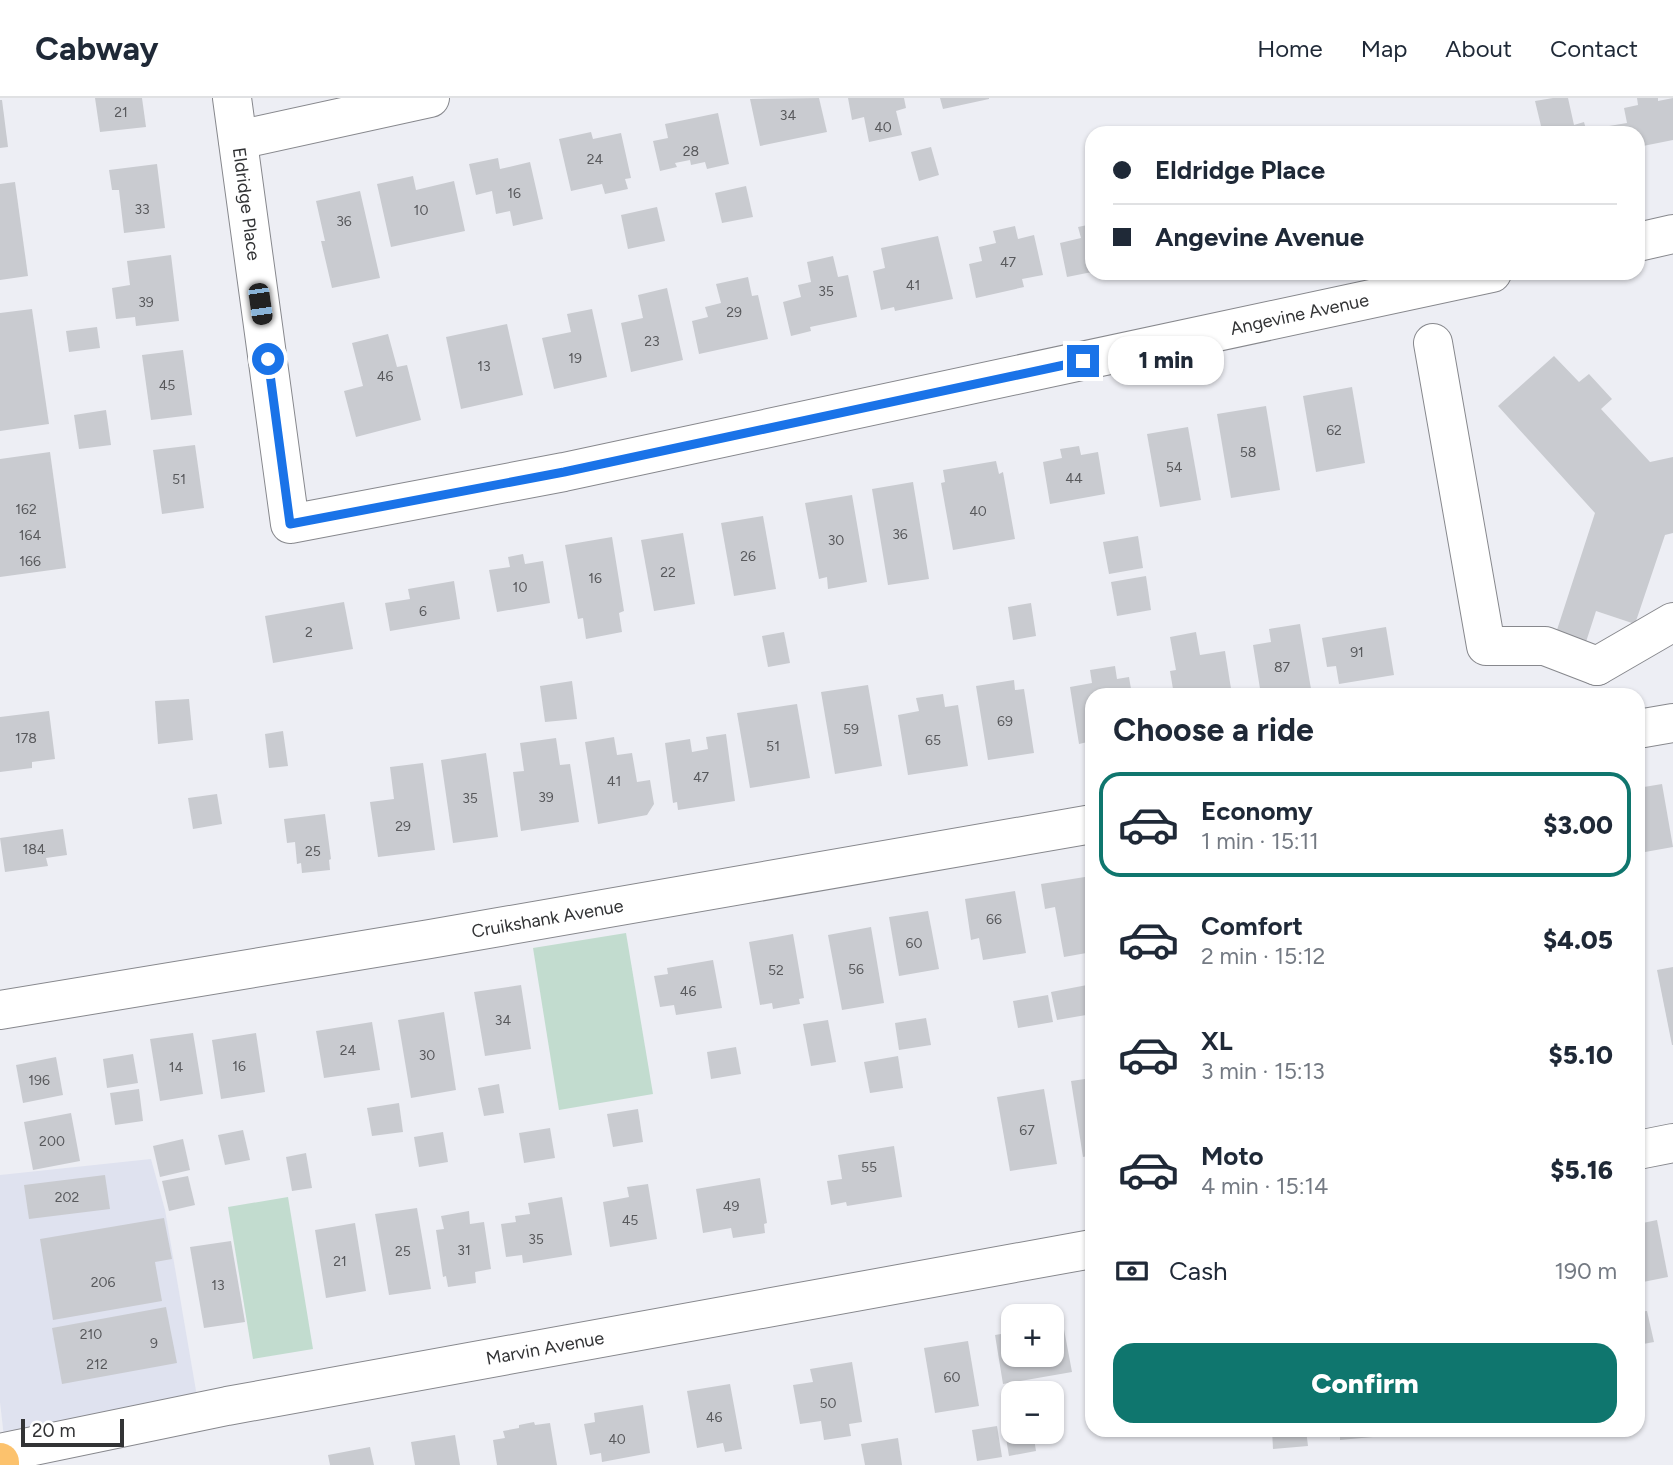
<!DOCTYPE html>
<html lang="en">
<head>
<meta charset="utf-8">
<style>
  :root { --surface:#fff; --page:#f2f2f3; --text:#1f2937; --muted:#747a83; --line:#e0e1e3; --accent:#0f766e }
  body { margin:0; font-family:Figtree,sans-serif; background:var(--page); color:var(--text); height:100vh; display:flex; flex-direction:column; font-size:26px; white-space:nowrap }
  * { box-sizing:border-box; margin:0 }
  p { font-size:23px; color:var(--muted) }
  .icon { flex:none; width:38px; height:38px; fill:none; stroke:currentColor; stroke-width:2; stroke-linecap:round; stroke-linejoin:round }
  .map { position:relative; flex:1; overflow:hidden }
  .details { position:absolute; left:1085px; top:590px; width:560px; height:749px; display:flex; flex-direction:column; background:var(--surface); border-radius:21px; box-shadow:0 2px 5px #0004 }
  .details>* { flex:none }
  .top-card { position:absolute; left:1085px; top:28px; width:560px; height:154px; border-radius:21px; box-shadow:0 2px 5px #0004; display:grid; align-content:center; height:154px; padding:0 28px; background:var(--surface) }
  .buttons { position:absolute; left:1001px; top:1206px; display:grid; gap:14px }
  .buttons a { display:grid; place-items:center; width:63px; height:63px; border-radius:14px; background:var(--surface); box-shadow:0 2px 5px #0004; font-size:35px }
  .scale { position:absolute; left:21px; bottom:18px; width:103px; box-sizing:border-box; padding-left:7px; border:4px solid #323335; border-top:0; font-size:19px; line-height:24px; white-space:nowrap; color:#323335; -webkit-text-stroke:5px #fff; paint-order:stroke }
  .end { position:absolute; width:32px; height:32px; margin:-16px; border:9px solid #1a73e8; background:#fff; box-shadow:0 0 0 4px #fff }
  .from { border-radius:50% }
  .bubble { position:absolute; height:49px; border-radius:21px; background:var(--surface); box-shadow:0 2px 5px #0004; font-size:23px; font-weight:800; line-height:49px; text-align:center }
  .car { position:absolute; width:21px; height:42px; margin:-21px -10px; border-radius:9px; box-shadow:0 0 5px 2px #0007; background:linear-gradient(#222 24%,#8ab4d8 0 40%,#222 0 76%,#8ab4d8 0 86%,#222 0) }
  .top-card b { display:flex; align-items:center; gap:24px; height:66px; font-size:26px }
  .top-card b+b { border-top:2px solid var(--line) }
  .top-card i { width:18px; height:18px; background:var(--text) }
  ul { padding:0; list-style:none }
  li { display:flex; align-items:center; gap:21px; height:105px; margin:0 14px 10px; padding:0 14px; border:4px solid transparent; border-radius:21px }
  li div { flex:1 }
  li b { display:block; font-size:26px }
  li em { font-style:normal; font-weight:800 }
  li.active { border-color:var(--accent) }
  li>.icon { width:63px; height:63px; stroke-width:1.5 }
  h2 { padding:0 28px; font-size:32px; line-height:84px }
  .pay { display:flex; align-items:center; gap:18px; height:77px; padding:0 28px; font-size:26px }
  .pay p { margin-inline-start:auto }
  .cta { display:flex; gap:14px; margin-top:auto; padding:14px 28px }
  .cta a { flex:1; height:80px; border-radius:21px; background:var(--accent); color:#fff; font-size:28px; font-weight:800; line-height:80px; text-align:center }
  header { display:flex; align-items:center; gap:42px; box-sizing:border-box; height:98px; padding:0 35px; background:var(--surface); border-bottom:2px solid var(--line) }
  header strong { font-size:33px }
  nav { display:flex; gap:38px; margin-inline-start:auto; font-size:24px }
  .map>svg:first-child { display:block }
  .built { fill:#dfe2ef }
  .green { fill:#c2dccf }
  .building { fill:#c9cbd0 }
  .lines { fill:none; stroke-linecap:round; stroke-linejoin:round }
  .minor-casing { stroke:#87888d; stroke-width:40 }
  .major-casing { stroke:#cacaca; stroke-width:40 }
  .minor { stroke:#fff; stroke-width:38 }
  .major { stroke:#fcc26d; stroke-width:38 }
  .route { stroke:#1a73e8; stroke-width:9 }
  .labels { text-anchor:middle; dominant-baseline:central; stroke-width:5; stroke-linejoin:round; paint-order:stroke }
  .number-label { font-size:14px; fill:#58595c }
  .street-label { font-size:18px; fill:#323335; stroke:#fff }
</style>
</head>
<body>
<header>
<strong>Cabway</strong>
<nav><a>Home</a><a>Map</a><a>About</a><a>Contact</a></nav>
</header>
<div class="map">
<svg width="1673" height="1367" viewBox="0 0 1673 1367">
  <rect width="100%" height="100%" fill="#edeef4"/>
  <path class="built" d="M151,1061L165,1112L200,1316L5,1348L0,1304V1077Z"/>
  <g class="green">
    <path d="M626,835L653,996L559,1012L533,850Z"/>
    <path d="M288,1099L313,1251L253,1261L228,1109Z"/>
  </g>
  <g class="building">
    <path d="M95,0H142L146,29L100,34Z"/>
    <path d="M819,0L827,34L760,48L750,1Z"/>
    <path d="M848,0H904L906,10L896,13L902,37L869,44L864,19L852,22Z"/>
    <path d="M940,0H989V1L943,11Z"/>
    <path d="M1553,0H1568L1574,27L1584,24L1587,35H1535L1542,32L1535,3Z"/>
    <path d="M1637,0H1658V3L1673,0V42L1638,49V35H1611L1609,28L1627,25L1624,10L1638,7Z"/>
    <path d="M0,2H2L8,49L0,50Z"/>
    <path d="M718,15L729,66L707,71L705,64L691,67L690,62L675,65L677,69L660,73L653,43L668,40L665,26Z"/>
    <path d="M591,34L593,41L621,35L631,80L625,81L628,91L605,96L602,86L571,93L559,41Z"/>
    <path d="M931,49L939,77L919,83L911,54Z"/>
    <path d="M498,60L500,71L530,64L543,121L513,128L510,113L496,116L492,93L476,97L469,66Z"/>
    <path d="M157,66L165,130L124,135L119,92H112L109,72Z"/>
    <path d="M413,78L416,92L454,83L465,133L391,149L377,86Z"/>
    <path d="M15,84L28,178L0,182V86Z"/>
    <path d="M746,88L753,119L722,125L715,95Z"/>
    <path d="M360,93L380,180L332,190L321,143H325L316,103Z"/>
    <path d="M657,109L665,143L628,151L621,117Z"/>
    <path d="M1092,126V174L1067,179L1060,145L1081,140L1078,129Z"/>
    <path d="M1015,128L1018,141L1034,137L1043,177L1022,181L1024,189L976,200L969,166L982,163L979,149L996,145L993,133Z"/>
    <path d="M938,138L953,201L895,213L894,209L881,212L873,173L885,170L881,150Z"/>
    <path d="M171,157L179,223L136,228L135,219L116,221L112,190L130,187L127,163Z"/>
    <path d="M833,158L838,179L848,177L857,219L810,229L811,233L791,238L783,204L801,199L798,187L811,184L807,164Z"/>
    <path d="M748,179L752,198L758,197L768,241L699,256L692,223L708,219L705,209L721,205L716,186Z"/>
    <path d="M667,190L683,262L631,274L621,225L643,220L638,197Z"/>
    <path d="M32,211L49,326L0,333V215Z"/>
    <path d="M592,211L607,279L554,291L542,240L571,234L567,216Z"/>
    <path d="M507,226L523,297L461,311L446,239Z"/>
    <path d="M97,229L100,250L69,254L66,233Z"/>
    <path d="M388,236L397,269L407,267L421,322L356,339L344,293L363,288L352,245Z"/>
    <path d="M183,252L192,317L151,322L142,257Z"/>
    <path d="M1554,258L1579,284L1589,276L1612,301L1601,311L1650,364L1673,359V435L1665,437L1635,526L1596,513L1585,547L1555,538L1595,415L1498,308Z"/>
    <path d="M1352,289L1365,365L1316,374L1303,298Z"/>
    <path d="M1266,308L1280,392L1231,400L1217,316Z"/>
    <path d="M106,312L111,347L79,351L74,317Z"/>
    <path d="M1188,329L1201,402L1160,409L1147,336Z"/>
    <path d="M195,347L204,410L162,416L153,352Z"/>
    <path d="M1079,348L1081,357L1098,354L1105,396L1050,406L1043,364L1062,360L1060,351Z"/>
    <path d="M50,354L66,470L0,479V361Z"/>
    <path d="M996,363L999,376L1003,374L1015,441L953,452L941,385L945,384L943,372Z"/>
    <path d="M913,384L929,481L888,487L872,391Z"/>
    <path d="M852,397L867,484L828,491L827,479L819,481L805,405Z"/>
    <path d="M763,418L776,491L734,498L721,425Z"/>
    <path d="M683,435L695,506L654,513L641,442Z"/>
    <path d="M1138,438L1143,470L1109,476L1103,444Z"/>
    <path d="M612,439L624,513L619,515L622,534L586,541L583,520L578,521L565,447Z"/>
    <path d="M523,456L525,466L543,463L550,505L497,514L489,472L510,469L508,459Z"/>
    <path d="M1146,478L1151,512L1117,518L1111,484Z"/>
    <path d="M454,483L460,521L390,533L385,505L410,501L408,491Z"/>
    <path d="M344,504L353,551L273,565L265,518Z"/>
    <path d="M1031,505L1036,538L1013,542L1008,509Z"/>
    <path d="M1300,526L1311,591H1307L1308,597H1261L1253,547L1271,544L1269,531Z"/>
    <path d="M1386,529L1394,577L1339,586L1336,568L1327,569L1322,540Z"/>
    <path d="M784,534L790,565L768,569L762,538Z"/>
    <path d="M1196,534L1200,557L1225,553L1232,597H1174L1170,573L1176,572L1170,539Z"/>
    <path d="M1115,568L1117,581L1129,579L1132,597H1092V643L1079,646L1070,589L1092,585L1090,572Z"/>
    <path d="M1014,582L1015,592L1024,591L1034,655L988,662L976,588Z"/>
    <path d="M572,583L577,621L545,624L540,588Z"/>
    <path d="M868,587L882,668L835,676L821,594Z"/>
    <path d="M943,596L945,609L958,607L968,668L908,677L898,617L919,613L916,600Z"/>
    <path d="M189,601L193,642L158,646L155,603Z"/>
    <path d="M797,606L810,680L750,690L737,615Z"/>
    <path d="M49,613L55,661L32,664V670L0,674V619Z"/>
    <path d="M283,633L288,668L269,670L265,636Z"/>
    <path d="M726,636L735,703L678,712L677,704L673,705L665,645L690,641L692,654L708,651L706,639Z"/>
    <path d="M614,639L617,657L632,655L637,684L650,682L654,706L647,717L598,726L585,644Z"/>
    <path d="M556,640L560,667L570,666L579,724L521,733L513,674L524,673L520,645Z"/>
    <path d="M486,655L498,739L453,745L441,662Z"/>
    <path d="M423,665L435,752L378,759L370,704L394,701L390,669Z"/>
    <path d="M1662,686L1673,749L1645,754L1641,732L1638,733V690Z"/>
    <path d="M217,696L222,726L193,731L188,700Z"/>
    <path d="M325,716L331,761L329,762L330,772L302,775L301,765L297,766L295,744L287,745L284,721Z"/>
    <path d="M63,731L67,757L46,760L48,768L5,774L0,740Z"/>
    <path d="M1091,778L1092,854L1064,859L1055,809L1045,811L1041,786Z"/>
    <path d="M1015,793L1026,855L983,862L979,840L971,842L965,801Z"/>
    <path d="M928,813L939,871L899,878L889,819Z"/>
    <path d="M871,829L884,905L842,912L828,837Z"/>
    <path d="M793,836L804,900L799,901L800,906L773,911L772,905L760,907L749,844Z"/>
    <path d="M713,862L722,910L676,917L674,907L660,909L654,878L668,876L667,870Z"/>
    <path d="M1673,869V947H1672L1657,872Z"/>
    <path d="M521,887L531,951L485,958L474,894Z"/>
    <path d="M1087,887L1092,916L1057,922L1051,894Z"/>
    <path d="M1048,897L1053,924L1018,930L1013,903Z"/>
    <path d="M444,914L456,992L411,1000L398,922Z"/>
    <path d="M926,920L931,947L899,952L895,925Z"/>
    <path d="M828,922L836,964L811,968L803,926Z"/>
    <path d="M372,924L380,972L324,980L316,933Z"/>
    <path d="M193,935L203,996L160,1003L150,941Z"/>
    <path d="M256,935L265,994L221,1001L212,942Z"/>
    <path d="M736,949L741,976L711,981L707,954Z"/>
    <path d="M133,956L138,985L107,990L103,961Z"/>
    <path d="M898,958L903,990L870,995L864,964Z"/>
    <path d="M56,959L63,997L23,1005L16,967Z"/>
    <path d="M1092,980V1057L1083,1059L1071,983Z"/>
    <path d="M499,986L504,1015L484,1018L478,990Z"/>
    <path d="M139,991L143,1023L115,1027L110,995Z"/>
    <path d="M1044,991L1057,1066L1010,1073L997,999Z"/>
    <path d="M399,1005L403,1034L372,1038L367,1010Z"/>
    <path d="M638,1011L643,1044L613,1049L607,1016Z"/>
    <path d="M71,1015L80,1063L33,1072L24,1024Z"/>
    <path d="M550,1030L555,1060L524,1065L519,1035Z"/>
    <path d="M243,1032L250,1062L225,1067L218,1037Z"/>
    <path d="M443,1034L448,1064L419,1069L414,1039Z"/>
    <path d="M183,1041L190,1072L160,1079L153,1048Z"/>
    <path d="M894,1048L902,1099L847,1108L846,1104L831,1107L827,1083L842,1081L838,1057Z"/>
    <path d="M306,1055L312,1090L292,1093L286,1059Z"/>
    <path d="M105,1077L110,1111L29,1121L24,1087Z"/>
    <path d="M188,1078L195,1107L169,1113L162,1083Z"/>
    <path d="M760,1080L767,1125L764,1126L765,1135L733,1140L731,1130L703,1135L696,1091Z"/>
    <path d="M648,1086L657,1141L610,1149L603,1104L629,1099L627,1089Z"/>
    <path d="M562,1099L572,1157L523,1165L522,1157L506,1159L501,1126L516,1124L515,1118L530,1116L528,1105Z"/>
    <path d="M417,1110L431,1191L389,1197L375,1116Z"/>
    <path d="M469,1113L470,1126L484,1124L491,1171L475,1174L476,1185L448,1189L446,1178L443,1179L436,1132L444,1131L441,1118Z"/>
    <path d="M164,1120L172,1161L155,1164L162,1203L53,1222L40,1141Z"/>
    <path d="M1657,1122L1668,1179L1638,1185V1126Z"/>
    <path d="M355,1125L366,1193L326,1200L315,1132Z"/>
    <path d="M231,1143L245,1224L204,1230L190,1149Z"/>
    <path d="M166,1209L177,1265L62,1286L52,1230Z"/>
    <path d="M1647,1213L1654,1244L1638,1247V1214Z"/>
    <path d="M1063,1226L1072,1274L1003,1286L995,1237L1013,1234V1256H1052V1228Z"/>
    <path d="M968,1243L979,1308L935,1315L924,1250Z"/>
    <path d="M852,1264L862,1324L849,1326L851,1338L824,1342L821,1323L800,1326L793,1287L813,1284L810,1271Z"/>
    <path d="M730,1286L742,1351L725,1354L723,1345L697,1350L687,1293Z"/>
    <path d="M643,1307L650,1355L602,1364L601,1355L590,1357L584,1326L595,1324L594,1315Z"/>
    <path d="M534,1324L535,1327L550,1325L557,1367H497L493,1342L505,1340L503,1333L519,1330V1327Z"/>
    <path d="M1013,1326V1334H1033L1036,1353L1009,1358L1004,1328Z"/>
    <path d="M997,1328L1002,1359L977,1363L972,1332Z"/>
    <path d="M1272,1332H1306L1308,1348L1273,1351Z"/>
    <path d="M1340,1332H1372L1373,1339L1340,1342Z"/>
    <path d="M455,1337L460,1367H415L411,1344Z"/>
    <path d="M898,1340L902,1367H865L861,1346Z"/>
    <path d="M370,1349L374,1367H330L328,1357Z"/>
  </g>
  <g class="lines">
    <defs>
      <g id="minor">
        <path id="s1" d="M232,0L290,426L564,374L1492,175"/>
        <path d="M238,42L430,0"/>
        <path d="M1638,144L1673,136"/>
        <path d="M1433,245L1486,548H1545L1597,568"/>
        <path d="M1597,568L1673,524"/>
        <path d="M1638,631L1673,625"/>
        <path id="s2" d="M0,912L430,841L1092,726"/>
        <path d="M1638,1052L1673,1045"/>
        <path id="s3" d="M0,1355L227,1308L1092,1151"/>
      </g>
      <path id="major" d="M0,1364V1367"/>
    </defs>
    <use href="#minor" class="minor-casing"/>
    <use href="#major" class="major-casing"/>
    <use href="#minor" class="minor"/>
    <use href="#major" class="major"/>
  </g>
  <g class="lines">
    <path class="route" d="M268,261L290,426L564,374L1083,263"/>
  </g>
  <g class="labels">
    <g class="number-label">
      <text x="121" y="14">21</text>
      <text x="788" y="17">34</text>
      <text x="883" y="29">40</text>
      <text x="691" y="53">28</text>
      <text x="595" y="61">24</text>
      <text x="514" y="95">16</text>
      <text x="142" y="111">33</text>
      <text x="421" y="112">10</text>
      <text x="344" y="123">36</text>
      <text x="1008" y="164">47</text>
      <text x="913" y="187">41</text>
      <text x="826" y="193">35</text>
      <text x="146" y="204">39</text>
      <text x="734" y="214">29</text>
      <text x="652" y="243">23</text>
      <text x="575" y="260">19</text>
      <text x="484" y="268">13</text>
      <text x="385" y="278">46</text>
      <text x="167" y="287">45</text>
      <text x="1334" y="332">62</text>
      <text x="1248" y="354">58</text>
      <text x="1174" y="369">54</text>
      <text x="1074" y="380">44</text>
      <text x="179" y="381">51</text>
      <text x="26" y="411">162</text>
      <text x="978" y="413">40</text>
      <text x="900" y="436">36</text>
      <text x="30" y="437">164</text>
      <text x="836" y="442">30</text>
      <text x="748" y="458">26</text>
      <text x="30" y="463">166</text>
      <text x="668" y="474">22</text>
      <text x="595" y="480">16</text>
      <text x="520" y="489">10</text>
      <text x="423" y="513">6</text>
      <text x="309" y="534">2</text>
      <text x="1357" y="554">91</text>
      <text x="1282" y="569">87</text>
      <text x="1005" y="623">69</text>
      <text x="851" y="631">59</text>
      <text x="26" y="640">178</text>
      <text x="933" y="642">65</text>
      <text x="773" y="648">51</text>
      <text x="701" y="679">47</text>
      <text x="614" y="683">41</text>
      <text x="546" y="699">39</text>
      <text x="470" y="700">35</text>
      <text x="403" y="728">29</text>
      <text x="34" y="751">184</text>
      <text x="313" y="753">25</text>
      <text x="994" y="821">66</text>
      <text x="914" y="845">60</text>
      <text x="856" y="871">56</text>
      <text x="776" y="872">52</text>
      <text x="688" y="893">46</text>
      <text x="503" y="922">34</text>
      <text x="348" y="952">24</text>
      <text x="427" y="957">30</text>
      <text x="239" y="968">16</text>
      <text x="176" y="969">14</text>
      <text x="39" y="982">196</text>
      <text x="1027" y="1032">67</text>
      <text x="52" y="1043">200</text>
      <text x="869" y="1069">55</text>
      <text x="67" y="1099">202</text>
      <text x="731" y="1108">49</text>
      <text x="630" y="1122">45</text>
      <text x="536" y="1141">35</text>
      <text x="464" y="1152">31</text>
      <text x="403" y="1153">25</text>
      <text x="340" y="1163">21</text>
      <text x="103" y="1184">206</text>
      <text x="218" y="1187">13</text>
      <text x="91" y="1236">210</text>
      <text x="154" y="1245">9</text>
      <text x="97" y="1266">212</text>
      <text x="952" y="1279">60</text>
      <text x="828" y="1305">50</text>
      <text x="714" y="1319">46</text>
      <text x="617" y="1341">40</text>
    </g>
    <g class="street-label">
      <text stroke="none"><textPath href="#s1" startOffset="107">Eldridge Place</textPath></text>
      <text stroke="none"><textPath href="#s1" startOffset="1461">Angevine Avenue</textPath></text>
      <text stroke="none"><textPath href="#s2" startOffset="555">Cruikshank Avenue</textPath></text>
      <text stroke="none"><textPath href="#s3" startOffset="555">Marvin Avenue</textPath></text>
    </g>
  </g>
</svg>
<div class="buttons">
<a>+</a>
<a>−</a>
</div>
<div class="scale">20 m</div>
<i class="end from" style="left:268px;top:261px"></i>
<i class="end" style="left:1083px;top:263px"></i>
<div class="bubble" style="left:1108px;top:238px;width:116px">1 min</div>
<i class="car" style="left:260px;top:206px;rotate:172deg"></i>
<div class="top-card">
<b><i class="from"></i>Eldridge Place</b>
<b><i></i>Angevine Avenue</b>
</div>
<section class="details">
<h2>Choose a ride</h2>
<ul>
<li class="active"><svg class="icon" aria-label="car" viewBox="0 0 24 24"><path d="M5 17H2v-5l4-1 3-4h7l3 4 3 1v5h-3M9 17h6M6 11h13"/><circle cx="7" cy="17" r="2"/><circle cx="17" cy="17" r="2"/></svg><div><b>Economy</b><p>1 min · 15:11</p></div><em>$3.00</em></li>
<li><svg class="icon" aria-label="car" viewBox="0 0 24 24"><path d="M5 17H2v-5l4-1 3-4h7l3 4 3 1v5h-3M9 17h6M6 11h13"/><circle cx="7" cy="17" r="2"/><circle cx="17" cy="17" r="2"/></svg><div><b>Comfort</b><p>2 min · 15:12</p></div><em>$4.05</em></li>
<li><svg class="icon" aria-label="car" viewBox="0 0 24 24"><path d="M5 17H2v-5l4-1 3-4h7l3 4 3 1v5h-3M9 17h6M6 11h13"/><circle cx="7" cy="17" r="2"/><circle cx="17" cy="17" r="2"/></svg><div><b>XL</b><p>3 min · 15:13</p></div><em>$5.10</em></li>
<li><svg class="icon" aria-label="car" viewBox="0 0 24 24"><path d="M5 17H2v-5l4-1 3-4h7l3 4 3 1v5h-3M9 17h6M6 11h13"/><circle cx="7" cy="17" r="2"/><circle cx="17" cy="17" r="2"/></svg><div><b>Moto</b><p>4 min · 15:14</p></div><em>$5.16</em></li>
</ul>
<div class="pay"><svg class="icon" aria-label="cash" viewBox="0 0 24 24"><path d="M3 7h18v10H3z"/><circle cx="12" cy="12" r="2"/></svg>Cash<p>190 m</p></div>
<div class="cta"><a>Confirm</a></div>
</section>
</div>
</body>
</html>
